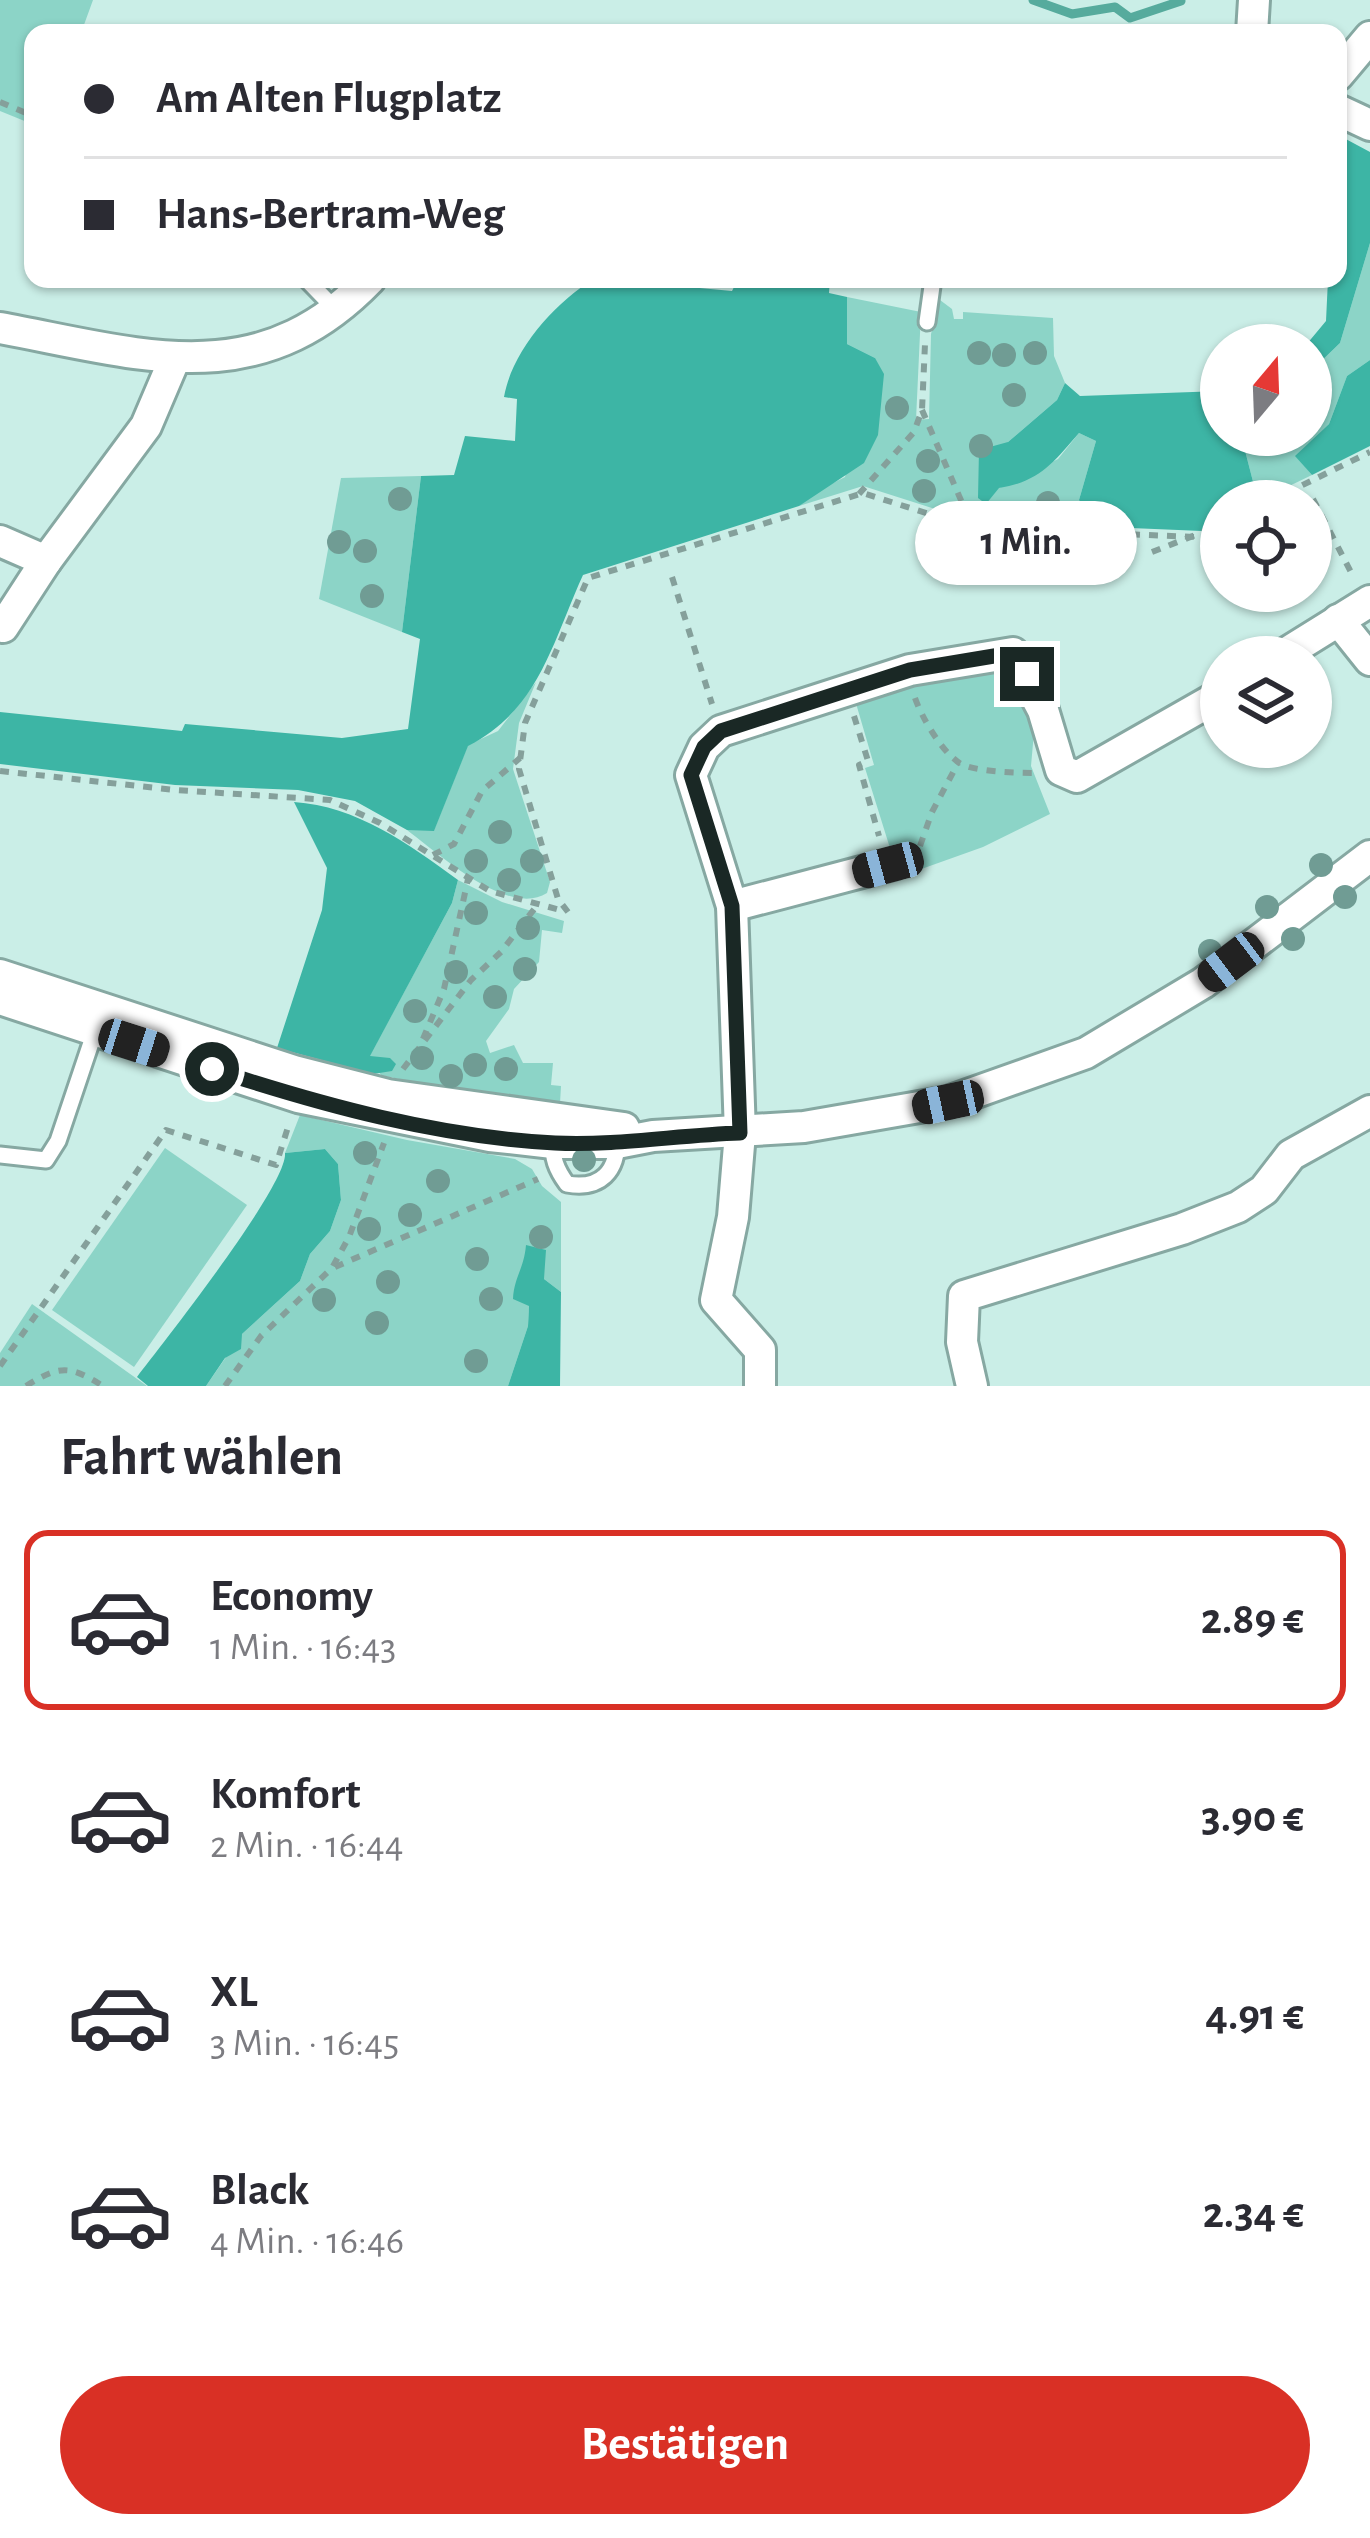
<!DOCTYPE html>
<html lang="de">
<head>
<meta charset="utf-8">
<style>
  :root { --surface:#fff; --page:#f2f2f3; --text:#2b2b33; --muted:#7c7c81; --line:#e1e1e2; --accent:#d93025 }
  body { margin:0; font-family:"Alegreya Sans",sans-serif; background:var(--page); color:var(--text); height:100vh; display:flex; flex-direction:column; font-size:45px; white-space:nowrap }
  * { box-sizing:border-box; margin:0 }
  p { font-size:39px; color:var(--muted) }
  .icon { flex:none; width:66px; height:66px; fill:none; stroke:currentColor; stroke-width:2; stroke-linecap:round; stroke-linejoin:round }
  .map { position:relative; height:1386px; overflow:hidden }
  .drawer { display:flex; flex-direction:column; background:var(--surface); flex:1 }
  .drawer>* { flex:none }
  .guide { position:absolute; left:24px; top:24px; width:1323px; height:264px; border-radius:24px; box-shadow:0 3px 9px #0004; display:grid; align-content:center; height:264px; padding:0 60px; background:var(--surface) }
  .needle { width:78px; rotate:19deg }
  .tools { position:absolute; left:1200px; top:324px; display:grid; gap:24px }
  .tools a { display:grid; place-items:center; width:132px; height:132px; border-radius:50%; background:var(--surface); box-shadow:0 3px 9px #0004; font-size:60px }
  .end { position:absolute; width:54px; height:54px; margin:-27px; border:15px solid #1a2825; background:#fff; box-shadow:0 0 0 6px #fff }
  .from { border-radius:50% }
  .bubble { position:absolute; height:84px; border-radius:42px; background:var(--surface); box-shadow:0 3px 9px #0004; font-size:39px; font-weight:700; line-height:84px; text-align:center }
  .car { position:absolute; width:36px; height:72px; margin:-36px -18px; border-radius:15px; box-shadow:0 0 9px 3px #0007; background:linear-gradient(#222 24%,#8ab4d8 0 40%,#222 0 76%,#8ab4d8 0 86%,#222 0) }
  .guide b { display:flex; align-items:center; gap:42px; height:114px; font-size:45px }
  .guide b+b { border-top:3px solid var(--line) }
  .guide i { width:30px; height:30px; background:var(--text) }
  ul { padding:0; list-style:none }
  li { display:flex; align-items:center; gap:36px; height:180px; margin:0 24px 18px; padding:0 36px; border:6px solid transparent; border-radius:24px }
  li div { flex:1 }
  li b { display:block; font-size:45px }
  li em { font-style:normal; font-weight:700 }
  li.on { border-color:var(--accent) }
  li>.icon { width:108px; height:108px; stroke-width:1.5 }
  h2 { padding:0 60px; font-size:54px; line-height:144px }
  .primary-button { display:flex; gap:24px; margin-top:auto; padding:24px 60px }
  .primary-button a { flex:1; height:138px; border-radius:72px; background:var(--accent); color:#fff; font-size:48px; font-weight:700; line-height:138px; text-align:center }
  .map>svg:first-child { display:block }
  .green { fill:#8cd4c7 }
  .forest { fill:#3db5a5 }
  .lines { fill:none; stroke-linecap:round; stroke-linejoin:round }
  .stream { stroke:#56ab9d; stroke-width:9 }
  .lane-casing { stroke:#86a8a2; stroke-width:21 }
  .street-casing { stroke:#86a8a2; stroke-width:36 }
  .path { stroke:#85a09b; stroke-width:6; stroke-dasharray:9 9; stroke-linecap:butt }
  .lane { stroke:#fff; stroke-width:15 }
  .street { stroke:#fff; stroke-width:30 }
  .tree { fill:#709c94 }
  .route { stroke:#1a2825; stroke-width:15 }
</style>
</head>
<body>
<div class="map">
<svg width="1370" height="1386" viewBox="0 0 1370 1386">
  <rect width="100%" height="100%" fill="#caeee7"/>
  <g class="green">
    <path d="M0,0H93L81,33H33V106L27,122L0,111Z"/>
    <path d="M1370,243V360L1347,376L1329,424L1296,456L1312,475L1258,501L1241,435H1311V371L1340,343Z"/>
    <path d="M847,297L921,312L916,420L929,419L931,334L940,300L952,309L954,319H963V312L1053,318L1054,356L1065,383L1057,400L1008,442L999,488L1058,459L1079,433L1096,441L1079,500L1087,514L1107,527L979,523L863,486L799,506L815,492L845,477L875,358L847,344Z"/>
    <path d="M421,476L402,632L319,599L341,478Z"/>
    <path d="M997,534L1086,538L1011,575L991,538Z"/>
    <path d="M978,674H1009L1035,721L1031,766L1050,814L983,847L899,877L865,768L874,765L855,700L905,683Z"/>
    <path d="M536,682L519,723L513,769L550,882L547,893C508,918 438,853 407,830H434L468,745L498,731Z"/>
    <path d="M458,880L502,902L564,921L562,933L542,930L539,962L514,989L509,1009L486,1041L490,1053L514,1045L523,1063H553L551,1085L561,1086L560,1103L473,1093L373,1074L381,1075L369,1057L452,903Z"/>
    <path d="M300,1115L407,1140L515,1159L532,1169L542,1186L561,1202V1292L544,1279L529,1306L528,1326L508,1386H206L242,1334L300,1281L310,1254L330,1231L341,1200L338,1164L325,1149L285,1153Z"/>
    <path d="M165,1148L247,1205L134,1367L52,1310Z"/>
    <path d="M32,1304L147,1386H0V1353Z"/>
  </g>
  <g class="forest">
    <path d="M1342,137L1370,152V243L1340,343L1311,371V345H1306L1326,321L1328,279H1338V172Z"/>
    <path d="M594,279H646L656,284L732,291L738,279H830L829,293L847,297V344L875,358L884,374L878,435L864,463L799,506L583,575C552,643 539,710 468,746L434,831L407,830L355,801L298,790L175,785L0,764V712L182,731L185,724L342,738L408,729L420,639L402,632L421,476L454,475L465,436L515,441L517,399L504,397C512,351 554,303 594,279Z"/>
    <path d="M1370,360V446L1312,475L1295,456L1329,424L1347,376Z"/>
    <path d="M1065,383L1080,396L1221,391V435H1241L1258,501H1221V521L1202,531L1107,527L1087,514L1079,500L1096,441L1079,433C1054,462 1039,482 999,488L986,504L978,498L979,450L1008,442L1057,400Z"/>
    <path d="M294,802C356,806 409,844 458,880L452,903L370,1056L390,1058L396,1064L392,1071L373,1074L277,1048L322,910L327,868Z"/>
    <path d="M325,1149L338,1164L341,1200L330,1231L310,1254L300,1281L242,1334L241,1349L225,1358L206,1386H148L137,1377C163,1343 288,1185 285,1153Z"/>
    <path d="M526,1245L546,1250L544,1279L561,1292L560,1386H508L528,1326L529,1306L513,1299C514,1277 524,1269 526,1245Z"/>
  </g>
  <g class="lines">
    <path class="stream" d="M1033,0L1072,14L1115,7L1130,18L1181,1"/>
    <defs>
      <g id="lane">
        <path d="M306,279L337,311"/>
        <path d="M927,322L933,279"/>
        <path d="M553,1140C552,1158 556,1169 567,1184C601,1190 618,1171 617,1138"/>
        <path d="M0,1155L46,1160L58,1141L96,1028"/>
      </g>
      <g id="street">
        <path d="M1252,33L1254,0"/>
        <path d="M1338,75L1370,37"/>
        <path d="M1338,110L1370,125"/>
        <path d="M0,328C141,354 257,396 370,279"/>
        <path d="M0,541L46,561"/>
        <path d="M1338,620L1370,660"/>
        <path d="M3,627L46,561L146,426L175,358"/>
        <path d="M1280,657L1370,601"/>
        <path d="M732,906L896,863"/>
        <path d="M0,975L294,1071L388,1095L624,1128"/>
        <path d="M0,999L298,1097L490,1136L553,1143H617L653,1136L804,1127L948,1102L1086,1053L1203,983L1370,856"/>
        <path d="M760,1386V1350L716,1300L733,1217L740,1133L732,906L691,775L704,747L721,731L910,670L1013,653L1043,710L1061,770L1077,777L1221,695"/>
        <path d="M972,1386L962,1342L964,1296L1182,1229L1238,1207L1264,1190L1291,1155L1370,1111"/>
      </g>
    </defs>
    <use href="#lane" class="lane-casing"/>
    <use href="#street" class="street-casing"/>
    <g class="path">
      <path d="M0,102L33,116"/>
      <path d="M922,410L973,528"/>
      <path d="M859,494L914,432L922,410L925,344"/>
      <path d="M1313,499L1354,578"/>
      <path d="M1270,501L1370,452"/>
      <path d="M1152,552L1221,525"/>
      <path d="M672,577L712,704"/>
      <path d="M915,698C922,718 941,750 958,762C971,772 1017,773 1034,773"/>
      <path d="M854,716L868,761L859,765L879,836"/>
      <path d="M0,771L175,790L330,800L380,823L490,891L564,911"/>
      <path d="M920,846L932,812L958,763"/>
      <path d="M433,855L454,844L482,791L520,758"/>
      <path d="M568,912L558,899L519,769L525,723L588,578L863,493L973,528L1197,537"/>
      <path d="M423,1039L444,989L468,879"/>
      <path d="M403,1069L471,980L501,952L535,908"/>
      <path d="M335,1267L538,1179"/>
      <path d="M0,1366L166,1130L276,1165L289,1124"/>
      <path d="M26,1386C60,1365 69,1365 103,1386"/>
      <path d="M225,1386L261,1336L332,1268L349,1237L384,1143"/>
    </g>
    <use href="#lane" class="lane"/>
    <use href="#street" class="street"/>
  </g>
  <g class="tree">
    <circle cx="979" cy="353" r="12"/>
    <circle cx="1035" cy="353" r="12"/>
    <circle cx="1004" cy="355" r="12"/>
    <circle cx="1014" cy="395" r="12"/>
    <circle cx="897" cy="408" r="12"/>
    <circle cx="981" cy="446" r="12"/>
    <circle cx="928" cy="461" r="12"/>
    <circle cx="924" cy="491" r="12"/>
    <circle cx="400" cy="499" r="12"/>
    <circle cx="1048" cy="503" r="12"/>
    <circle cx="339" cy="542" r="12"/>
    <circle cx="365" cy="551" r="12"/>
    <circle cx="372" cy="596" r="12"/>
    <circle cx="500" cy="832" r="12"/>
    <circle cx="476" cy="861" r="12"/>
    <circle cx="532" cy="861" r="12"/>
    <circle cx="1321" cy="865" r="12"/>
    <circle cx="509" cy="880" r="12"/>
    <circle cx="1345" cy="897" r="12"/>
    <circle cx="1267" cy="907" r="12"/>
    <circle cx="476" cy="913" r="12"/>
    <circle cx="528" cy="928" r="12"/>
    <circle cx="1293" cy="939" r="12"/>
    <circle cx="1210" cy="951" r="12"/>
    <circle cx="525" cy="969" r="12"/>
    <circle cx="456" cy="972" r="12"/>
    <circle cx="495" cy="997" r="12"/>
    <circle cx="415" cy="1011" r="12"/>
    <circle cx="422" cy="1058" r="12"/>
    <circle cx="475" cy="1065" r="12"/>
    <circle cx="506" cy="1069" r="12"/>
    <circle cx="451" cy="1076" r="12"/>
    <circle cx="365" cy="1153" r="12"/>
    <circle cx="584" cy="1160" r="12"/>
    <circle cx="438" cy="1181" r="12"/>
    <circle cx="410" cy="1215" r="12"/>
    <circle cx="369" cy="1229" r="12"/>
    <circle cx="541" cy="1237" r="12"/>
    <circle cx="477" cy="1259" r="12"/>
    <circle cx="388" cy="1282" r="12"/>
    <circle cx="491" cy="1299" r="12"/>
    <circle cx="324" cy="1300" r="12"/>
    <circle cx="377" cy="1323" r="12"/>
    <circle cx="476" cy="1361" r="12"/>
  </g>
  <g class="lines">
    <path class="route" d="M212,1069C322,1105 438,1137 555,1143C616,1146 678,1135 740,1133L732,906L691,775L704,747L721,731L910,670L1012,653L1027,674"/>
  </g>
</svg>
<div class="tools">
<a><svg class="needle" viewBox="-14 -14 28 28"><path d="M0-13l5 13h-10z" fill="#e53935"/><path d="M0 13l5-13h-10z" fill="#7c7c81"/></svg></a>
<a><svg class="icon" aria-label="locate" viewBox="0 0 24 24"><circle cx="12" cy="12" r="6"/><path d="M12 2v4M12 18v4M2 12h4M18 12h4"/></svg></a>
<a><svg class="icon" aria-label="layers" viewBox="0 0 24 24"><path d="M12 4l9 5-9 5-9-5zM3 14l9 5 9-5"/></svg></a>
</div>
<i class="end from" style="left:212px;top:1069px"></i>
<i class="end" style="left:1027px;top:674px"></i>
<div class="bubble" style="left:915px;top:501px;width:222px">1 Min.</div>
<i class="car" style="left:888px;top:865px;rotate:255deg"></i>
<i class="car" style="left:1231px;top:962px;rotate:233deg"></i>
<i class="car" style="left:134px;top:1043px;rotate:108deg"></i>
<i class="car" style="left:948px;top:1102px;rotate:258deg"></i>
<div class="guide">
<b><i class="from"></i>Am Alten Flugplatz</b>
<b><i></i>Hans-Bertram-Weg</b>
</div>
</div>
<section class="drawer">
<h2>Fahrt wählen</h2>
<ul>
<li class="on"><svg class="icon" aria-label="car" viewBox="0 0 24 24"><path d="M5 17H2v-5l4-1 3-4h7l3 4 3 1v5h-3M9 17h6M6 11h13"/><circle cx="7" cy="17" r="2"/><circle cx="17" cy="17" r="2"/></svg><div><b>Economy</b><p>1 Min. · 16:43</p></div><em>2.89 €</em></li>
<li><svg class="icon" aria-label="car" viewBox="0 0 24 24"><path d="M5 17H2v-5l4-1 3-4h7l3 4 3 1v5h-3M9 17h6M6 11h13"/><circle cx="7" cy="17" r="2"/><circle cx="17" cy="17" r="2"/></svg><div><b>Komfort</b><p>2 Min. · 16:44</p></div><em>3.90 €</em></li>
<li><svg class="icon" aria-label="car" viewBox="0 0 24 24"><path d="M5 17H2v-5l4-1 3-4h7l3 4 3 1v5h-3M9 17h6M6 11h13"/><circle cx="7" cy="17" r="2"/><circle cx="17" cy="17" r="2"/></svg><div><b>XL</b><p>3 Min. · 16:45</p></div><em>4.91 €</em></li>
<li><svg class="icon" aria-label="car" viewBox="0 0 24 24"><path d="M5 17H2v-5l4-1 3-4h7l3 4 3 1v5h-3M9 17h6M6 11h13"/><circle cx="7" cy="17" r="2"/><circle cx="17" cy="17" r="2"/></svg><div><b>Black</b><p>4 Min. · 16:46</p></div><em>2.34 €</em></li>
</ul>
<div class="primary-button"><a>Bestätigen</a></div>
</section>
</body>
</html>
